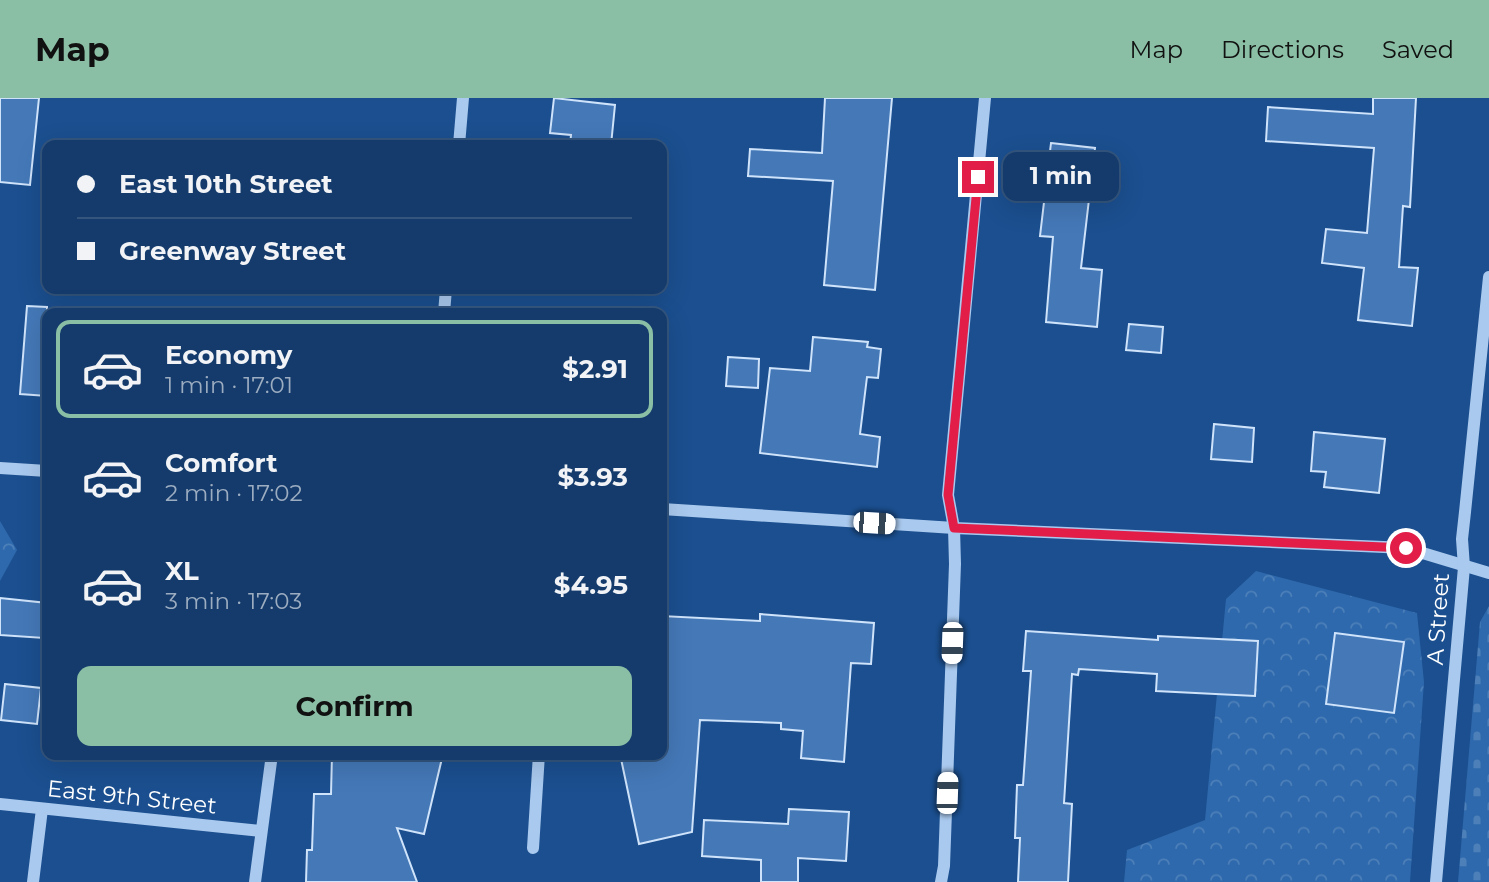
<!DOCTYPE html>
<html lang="en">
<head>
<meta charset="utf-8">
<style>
  :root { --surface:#143b6b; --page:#1d4271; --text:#f1f3f6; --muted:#9dadc1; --line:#33557e; --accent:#8abfa5 }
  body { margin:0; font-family:Montserrat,sans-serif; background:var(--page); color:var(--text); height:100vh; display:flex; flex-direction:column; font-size:26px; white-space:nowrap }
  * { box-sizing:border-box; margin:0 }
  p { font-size:23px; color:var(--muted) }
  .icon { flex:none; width:38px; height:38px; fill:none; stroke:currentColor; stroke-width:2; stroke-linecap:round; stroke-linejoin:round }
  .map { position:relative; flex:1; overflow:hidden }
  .panel { position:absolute; left:42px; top:210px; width:625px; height:452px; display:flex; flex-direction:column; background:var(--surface); border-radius:14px; box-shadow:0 7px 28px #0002,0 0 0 2px var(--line) }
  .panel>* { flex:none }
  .top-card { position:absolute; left:42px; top:42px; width:625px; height:154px; border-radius:14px; box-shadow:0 7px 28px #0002,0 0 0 2px var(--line); display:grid; align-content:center; height:154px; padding:0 35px; background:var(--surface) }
  .end { position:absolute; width:32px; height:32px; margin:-16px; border:9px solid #e11d48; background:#fff; box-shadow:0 0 0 4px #fff }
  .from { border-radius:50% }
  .bubble { position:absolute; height:49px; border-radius:14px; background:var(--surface); box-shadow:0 7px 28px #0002,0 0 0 2px var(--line); font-size:23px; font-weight:700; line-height:49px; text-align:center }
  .car { position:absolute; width:21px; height:42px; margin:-21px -10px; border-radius:9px; box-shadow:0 0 5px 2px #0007; background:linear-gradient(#fff 24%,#345 0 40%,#fff 0 76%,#345 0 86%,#fff 0) }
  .top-card b { display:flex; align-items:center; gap:24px; height:66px; font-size:26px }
  .top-card b+b { border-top:2px solid var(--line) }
  .top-card i { width:18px; height:18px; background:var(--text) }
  ul { padding:12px 0 0; list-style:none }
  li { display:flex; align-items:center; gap:21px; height:98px; margin:0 14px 10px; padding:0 21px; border:4px solid transparent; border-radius:14px }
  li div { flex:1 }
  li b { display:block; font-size:26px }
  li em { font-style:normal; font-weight:700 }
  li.active { border-color:var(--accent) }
  li>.icon { width:63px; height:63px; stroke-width:1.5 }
  .primary-button { display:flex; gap:14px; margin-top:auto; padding:14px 35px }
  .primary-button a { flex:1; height:80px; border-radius:14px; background:var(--accent); color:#111; font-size:28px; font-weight:700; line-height:80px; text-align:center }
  header { display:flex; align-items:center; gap:42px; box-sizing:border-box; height:98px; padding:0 35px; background:var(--accent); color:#111 }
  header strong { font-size:33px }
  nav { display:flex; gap:38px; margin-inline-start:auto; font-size:24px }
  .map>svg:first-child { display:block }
  .forest { fill:url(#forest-crowns) }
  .cemetery { fill:url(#cemetery-stones) }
  .building { fill:#4478b7; stroke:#cfe3fa; stroke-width:2 }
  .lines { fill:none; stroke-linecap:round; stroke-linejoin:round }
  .minor { stroke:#a9c9ee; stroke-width:12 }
  .route { stroke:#e11d48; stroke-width:9 }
  .labels { text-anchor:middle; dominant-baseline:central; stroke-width:6; stroke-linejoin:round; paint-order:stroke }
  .street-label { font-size:23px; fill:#fff; stroke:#1b4f8f }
</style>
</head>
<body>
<header>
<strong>Map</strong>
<nav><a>Map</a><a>Directions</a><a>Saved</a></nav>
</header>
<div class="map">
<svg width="1489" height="784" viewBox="0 0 1489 784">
  <defs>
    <pattern id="forest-crowns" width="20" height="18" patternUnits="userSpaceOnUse" patternTransform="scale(1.75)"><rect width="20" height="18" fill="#2e69ad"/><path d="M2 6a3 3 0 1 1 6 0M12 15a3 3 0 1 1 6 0" fill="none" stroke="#4d80b9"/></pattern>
    <pattern id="cemetery-stones" width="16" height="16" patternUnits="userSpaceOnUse" patternTransform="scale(1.75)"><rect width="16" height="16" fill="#2e69ad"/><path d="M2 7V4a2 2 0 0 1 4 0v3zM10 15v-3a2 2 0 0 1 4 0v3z" fill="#4d80b9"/></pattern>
  </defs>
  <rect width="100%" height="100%" fill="#1b4f8f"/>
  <g class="forest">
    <path d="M0,423L17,452L0,483Z"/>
    <path d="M1256,473L1417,515L1424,584L1410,784H1124L1127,752L1205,722L1226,501Z"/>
  </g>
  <path class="cemetery" d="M1489,508V784H1458L1480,524Z"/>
  <g class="building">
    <path d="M0,0H39L30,87L0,84Z"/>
    <path d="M554,0L615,7L611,47H570L571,37L550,35Z"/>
    <path d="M825,0H892L875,192L824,187L833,83L748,78L750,51L822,55Z"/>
    <path d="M1373,0H1416L1410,109L1403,108L1399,169L1418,170L1412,228L1358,222L1364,170L1322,165L1326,131L1367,135L1374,50L1266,43L1268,9L1373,16Z"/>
    <path d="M1051,45L1095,50L1081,170L1102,172L1097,229L1046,224L1053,139L1040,138Z"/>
    <path d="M27,208L47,209V298L20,296Z"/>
    <path d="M1129,226L1163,229L1161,255L1126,252Z"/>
    <path d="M813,239L868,244L867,249L881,251L878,280L867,279L860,336L880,339L877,369L760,355L770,270L810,273Z"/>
    <path d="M728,259L759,261L758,290L726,288Z"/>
    <path d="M1214,326L1254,330L1252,364L1211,361Z"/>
    <path d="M1314,334L1385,341L1379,395L1324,389L1326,374L1311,373Z"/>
    <path d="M0,500L47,505L44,540L0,537Z"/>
    <path d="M760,516L874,525L871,566L851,565L844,664L801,660L803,633L781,631V625L700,622L692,734L639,746L620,656H662V518L760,523Z"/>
    <path d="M1026,533L1158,542V538L1258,543L1255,598L1156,593L1157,576L1079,571L1078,577L1072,576L1064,705L1072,706L1068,784H1018L1020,740H1015L1017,687H1023L1031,573H1023Z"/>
    <path d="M1335,535L1404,544L1394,615L1326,606Z"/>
    <path d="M5,586L41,590L37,626L1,622Z"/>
    <path d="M332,656H443L424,736L397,730L417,784H306L307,752H312L314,696H331Z"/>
    <path d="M789,711L849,714L846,763L798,760V784H761V762L702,758L704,722L788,726Z"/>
  </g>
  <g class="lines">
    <g class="minor">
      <path d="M459,47L463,0"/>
      <path d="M444,215L446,191"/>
      <path d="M0,370L47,373"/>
      <path d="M662,411L954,430L1406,450L1489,475"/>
      <path d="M0,706L260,733"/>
      <path d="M533,750L539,656"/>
      <path d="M33,784L42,711"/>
      <path d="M255,784L272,656"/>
      <path d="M941,784L944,768L955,466L954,430L948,397L985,0"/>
      <path d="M1436,784L1464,469L1462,441L1465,414L1489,179"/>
    </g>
  </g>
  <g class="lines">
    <path class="route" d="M978,79L948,397L954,430L1406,450"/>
  </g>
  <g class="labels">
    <g class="street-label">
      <text transform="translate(1438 521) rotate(-86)">A Street</text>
      <text transform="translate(132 699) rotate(6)">East 9th Street</text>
    </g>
  </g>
</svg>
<i class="end from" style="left:1406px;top:450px"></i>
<i class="end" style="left:978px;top:79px"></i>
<div class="bubble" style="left:1003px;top:54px;width:116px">1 min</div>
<i class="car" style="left:874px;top:425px;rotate:94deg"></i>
<i class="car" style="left:952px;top:545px;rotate:182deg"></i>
<i class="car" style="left:947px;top:695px;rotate:2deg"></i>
<div class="top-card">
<b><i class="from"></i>East 10th Street</b>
<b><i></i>Greenway Street</b>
</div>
<section class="panel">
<ul>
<li class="active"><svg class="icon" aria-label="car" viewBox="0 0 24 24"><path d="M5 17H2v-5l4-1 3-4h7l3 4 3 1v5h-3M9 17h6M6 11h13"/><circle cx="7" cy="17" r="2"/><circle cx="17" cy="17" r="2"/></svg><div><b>Economy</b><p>1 min · 17:01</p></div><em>$2.91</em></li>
<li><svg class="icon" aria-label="car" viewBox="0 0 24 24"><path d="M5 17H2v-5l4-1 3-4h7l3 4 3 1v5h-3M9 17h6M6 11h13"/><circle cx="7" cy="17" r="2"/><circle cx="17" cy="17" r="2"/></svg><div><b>Comfort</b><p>2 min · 17:02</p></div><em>$3.93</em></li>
<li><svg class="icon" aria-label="car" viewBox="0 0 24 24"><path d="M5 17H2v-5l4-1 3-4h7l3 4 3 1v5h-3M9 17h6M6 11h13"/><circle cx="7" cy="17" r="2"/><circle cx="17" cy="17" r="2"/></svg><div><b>XL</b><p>3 min · 17:03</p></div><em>$4.95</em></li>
</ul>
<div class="primary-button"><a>Confirm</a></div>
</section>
</div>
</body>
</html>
